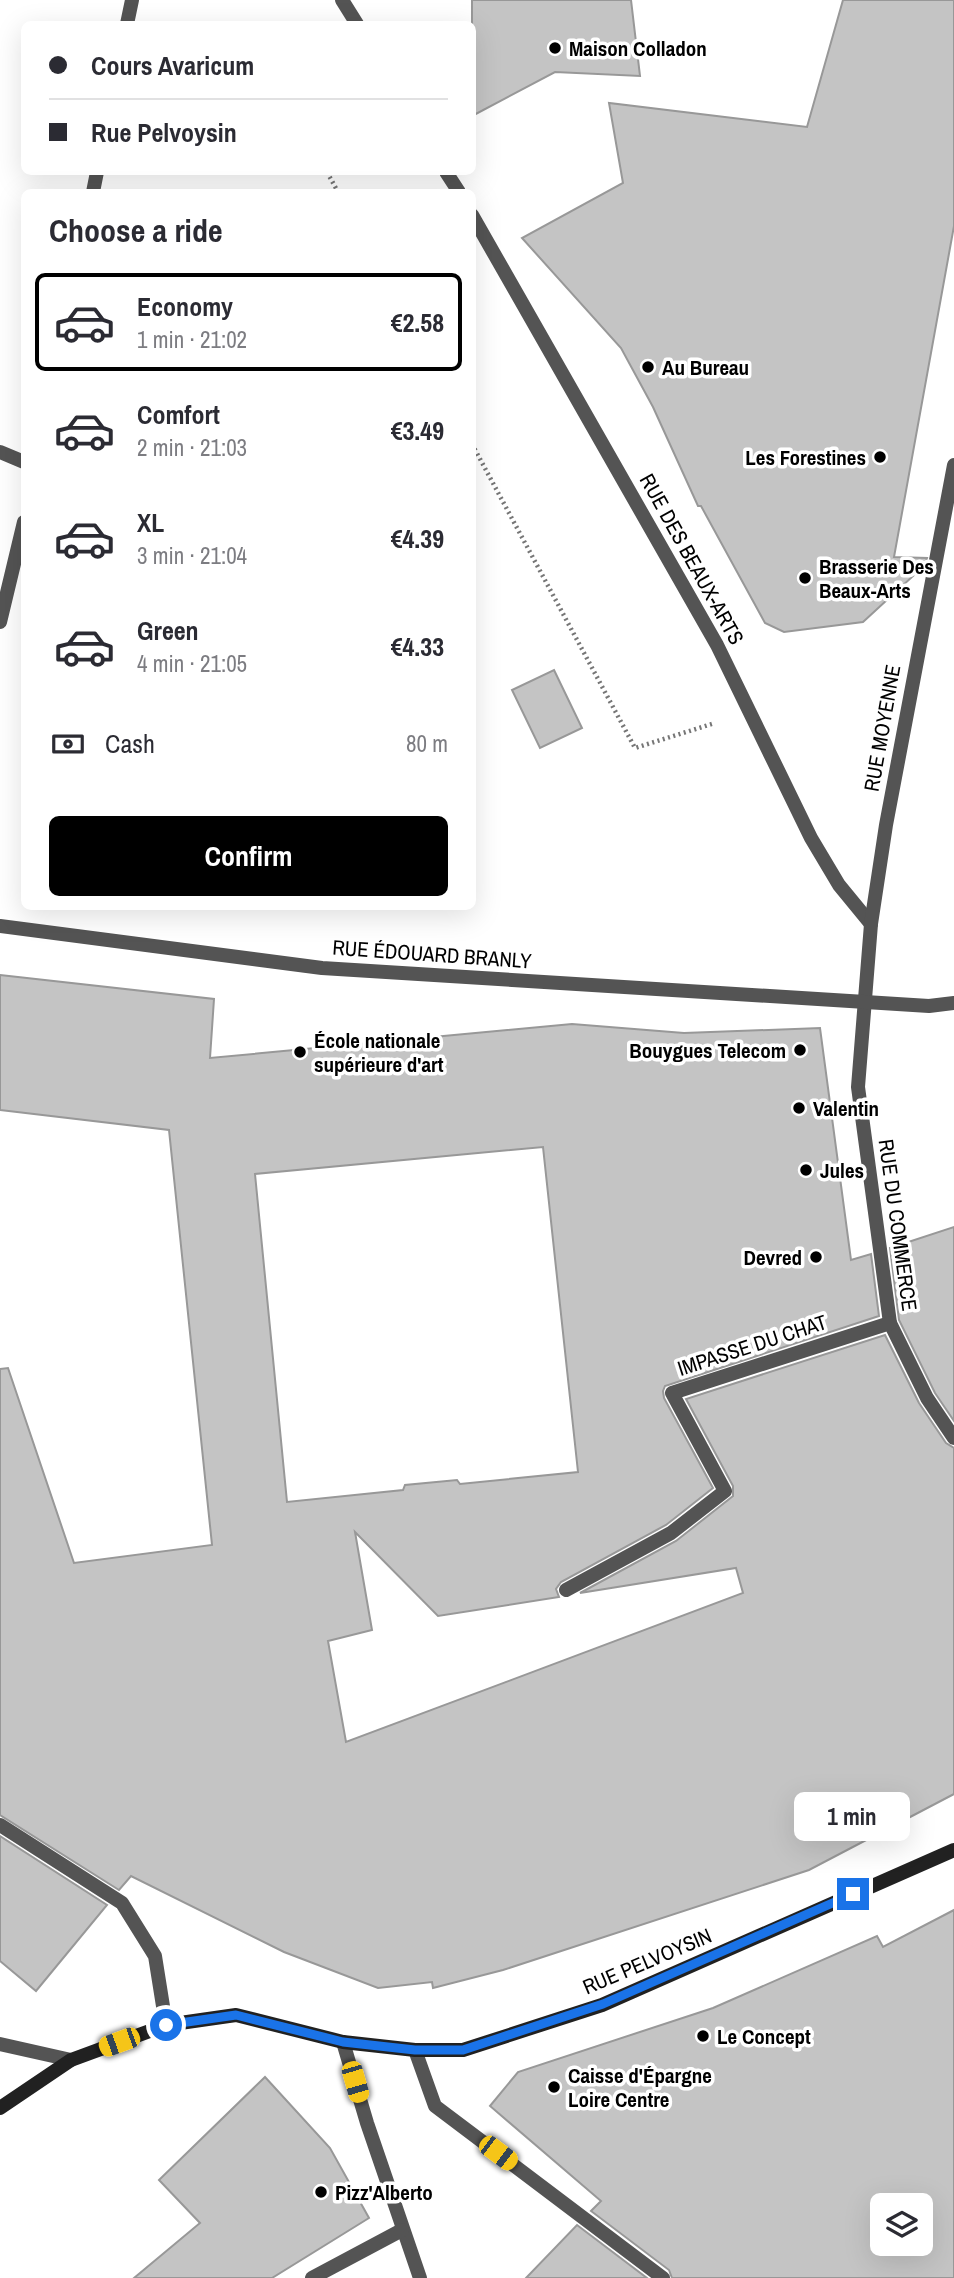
<!DOCTYPE html>
<html lang="en">
<head>
<meta charset="utf-8">
<style>
  :root { --surface:#fff; --page:#f7f7f7; --text:#2b2b33; --muted:#7c7c81; --line:#e1e1e2; --accent:#000 }
  body { margin:0; font-family:"Archivo Narrow",sans-serif; background:var(--page); color:var(--text); height:100vh; display:flex; flex-direction:column; font-size:26px; white-space:nowrap }
  * { box-sizing:border-box; margin:0 }
  p { font-size:23px; color:var(--muted) }
  .icon { flex:none; width:38px; height:38px; fill:none; stroke:currentColor; stroke-width:2; stroke-linecap:round; stroke-linejoin:round }
  .map { position:relative; flex:1; overflow:hidden }
  .sheet { position:absolute; left:21px; top:189px; width:455px; height:721px; display:flex; flex-direction:column; background:var(--surface); border-radius:10px; box-shadow:0 7px 28px #0002 }
  .sheet>* { flex:none }
  .top-card { position:absolute; left:21px; top:21px; width:455px; height:154px; border-radius:10px; box-shadow:0 7px 28px #0002; display:grid; align-content:center; height:154px; padding:0 28px; background:var(--surface) }
  .controls { position:absolute; left:870px; top:2193px; display:grid; gap:14px }
  .controls a { display:grid; place-items:center; width:63px; height:63px; border-radius:10px; background:var(--surface); box-shadow:0 7px 28px #0002; font-size:35px }
  .end { position:absolute; width:32px; height:32px; margin:-16px; border:9px solid #1a73e8; background:#fff; box-shadow:0 0 0 4px #fff }
  .from { border-radius:50% }
  .bubble { position:absolute; height:49px; border-radius:10px; background:var(--surface); box-shadow:0 7px 28px #0002; font-size:23px; font-weight:700; line-height:49px; text-align:center }
  .car { position:absolute; width:21px; height:42px; margin:-21px -10px; border-radius:9px; box-shadow:0 0 5px 2px #0007; background:linear-gradient(#f5c518 24%,#345 0 40%,#f5c518 0 76%,#345 0 86%,#f5c518 0) }
  .top-card b { display:flex; align-items:center; gap:24px; height:66px; font-size:26px }
  .top-card b+b { border-top:2px solid var(--line) }
  .top-card i { width:18px; height:18px; background:var(--text) }
  ul { padding:0; list-style:none }
  li { display:flex; align-items:center; gap:21px; height:98px; margin:0 14px 10px; padding:0 14px; border:4px solid transparent; border-radius:10px }
  li div { flex:1 }
  li b { display:block; font-size:26px }
  li em { font-style:normal; font-weight:700 }
  li.current { border-color:var(--accent) }
  li>.icon { width:63px; height:63px; stroke-width:1.5 }
  h2 { padding:0 28px; font-size:32px; line-height:84px }
  .pay { display:flex; align-items:center; gap:18px; height:77px; padding:0 28px; font-size:26px }
  .pay p { margin-inline-start:auto }
  .cta { display:flex; gap:14px; margin-top:auto; padding:14px 28px }
  .cta a { flex:1; height:80px; border-radius:10px; background:var(--accent); color:#fff; font-size:28px; font-weight:700; line-height:80px; text-align:center }
  .map>svg:first-child { display:block }
  .building { fill:#c4c4c4; stroke:#989898; stroke-width:2; fill-rule:evenodd }
  .lines { fill:none; stroke-linecap:round; stroke-linejoin:round }
  .path { stroke:#767676; stroke-width:4.5; stroke-dasharray:2 3.5; stroke-linecap:butt }
  .street { stroke:#545454; stroke-width:14 }
  .secondary { stroke:#212121; stroke-width:14 }
  .route { stroke:#1a73e8; stroke-width:9 }
  .poi-dot { fill:#000; stroke:#fff; stroke-width:2.5 }
  .labels { text-anchor:middle; dominant-baseline:central; stroke-width:7; stroke-linejoin:round; paint-order:stroke }
  .poi-label { font-size:21px; font-weight:bold; fill:#000; stroke:#fff; text-anchor:start }
  .street-label { font-size:21px; fill:#000; stroke:#fff }
</style>
</head>
<body>
<div class="map">
<svg width="954" height="2278" viewBox="0 0 954 2278">
  <rect width="100%" height="100%" fill="#fff"/>
  <g class="building">
    <path d="M472,0H631L640,76L555,72L472,116Z"/>
    <path d="M843,0H954V226L894,557L927,558L925,565L863,622L784,632L765,623L701,506H698L653,407L621,348L522,238L623,183L609,103L807,127Z"/>
    <path d="M554,670L582,728L540,748L512,690Z"/>
    <path d="M0,975L214,999L210,1058L572,1024L684,1033L820,1028L851,1260L871,1254L879,1316L665,1386L663,1391L664,1398L713,1488L666,1525L561,1582L556,1589L559,1597L438,1616L355,1532L372,1630L328,1641L346,1742L743,1593L736,1568L580,1593L676,1541L733,1496V1486L686,1399L885,1335L919,1403L946,1443L954,1448V1794L809,1870L503,1970L433,1988L432,1982L378,1988L284,1952L131,1876L119,1890L0,1815V1369L8,1368L74,1563L212,1545L169,1130L0,1110ZM543,1147L578,1472L460,1484L457,1480L405,1485L403,1490L287,1502L255,1174Z"/>
    <path d="M954,1227V1421L935,1393L899,1320L890,1248Z"/>
    <path d="M0,1836L107,1905L36,1991L0,1961Z"/>
    <path d="M954,1910V2278H672L669,2270L591,2211L601,2201L490,2106L518,2072L713,2008L877,1936L883,1947ZM882,2205H920V2244H882Z"/>
    <path d="M265,2077L330,2148L369,2218L272,2278H134L200,2223L159,2180Z"/>
    <path d="M577,2225L647,2278H526Z"/>
  </g>
  <g class="lines">
    <g class="path">
      <path d="M327,172L338,192"/>
      <path d="M472,444L635,748L715,723"/>
    </g>
    <g class="street">
      <path d="M342,0L357,24"/>
      <path d="M127,24L132,0"/>
      <path d="M446,172L459,192"/>
      <path d="M93,192L97,172"/>
      <path d="M472,215L717,645L811,838L839,885L871,924"/>
      <path d="M0,452L24,462"/>
      <path d="M954,465L886,825L871,924L858,1087L890,1323L927,1398L954,1438"/>
      <path d="M0,622L24,522"/>
      <path d="M0,926L322,968L929,1006L954,1003"/>
      <path d="M566,1590L671,1533L725,1491L672,1393L890,1323"/>
      <path d="M0,1825L122,1903L155,1956L166,2025"/>
      <path d="M343,2042L367,2123L420,2278"/>
      <path d="M0,2044L71,2060"/>
      <path d="M415,2050L435,2106L663,2278"/>
      <path d="M312,2278L402,2230"/>
    </g>
    <path class="secondary" d="M0,2108L71,2060L166,2025L236,2015L343,2042L415,2050H463L602,2005L954,1850"/>
  </g>
  <g class="lines">
    <path class="route" d="M166,2025L236,2015L343,2042L415,2050H463L603,2004L853,1894"/>
  </g>
  <g class="poi-dot">
    <circle cx="555" cy="48" r="7"/>
    <circle cx="648" cy="367" r="7"/>
    <circle cx="880" cy="457" r="7"/>
    <circle cx="805" cy="578" r="7"/>
    <circle cx="800" cy="1050" r="7"/>
    <circle cx="300" cy="1052" r="7"/>
    <circle cx="799" cy="1108" r="7"/>
    <circle cx="806" cy="1170" r="7"/>
    <circle cx="816" cy="1257" r="7"/>
    <circle cx="703" cy="2036" r="7"/>
    <circle cx="554" cy="2087" r="7"/>
    <circle cx="321" cy="2192" r="7"/>
  </g>
  <g class="labels">
    <g class="poi-label">
      <text x="569" y="48">Maison Colladon</text>
      <text x="662" y="367">Au Bureau</text>
      <text x="866" y="457" text-anchor="end">Les Forestines</text>
      <text x="819" y="566">Brasserie Des<tspan x="819" dy="24">Beaux-Arts</tspan></text>
      <text x="314" y="1040">École nationale<tspan x="314" dy="24">supérieure d'art</tspan></text>
      <text x="786" y="1050" text-anchor="end">Bouygues Telecom</text>
      <text x="813" y="1108">Valentin</text>
      <text x="820" y="1170">Jules</text>
      <text x="802" y="1257" text-anchor="end">Devred</text>
      <text x="717" y="2036">Le Concept</text>
      <text x="568" y="2075">Caisse d'Épargne<tspan x="568" dy="24">Loire Centre</tspan></text>
      <text x="335" y="2192">Pizz'Alberto</text>
    </g>
    <g class="street-label">
      <text transform="translate(692 559) rotate(61)">RUE DES BEAUX-ARTS</text>
      <text transform="translate(882 728) rotate(-80)">RUE MOYENNE</text>
      <text transform="translate(432 954) rotate(4)">RUE ÉDOUARD BRANLY</text>
      <text transform="translate(898 1225) rotate(82)">RUE DU COMMERCE</text>
      <text transform="translate(752 1345) rotate(-18)">IMPASSE DU CHAT</text>
      <text transform="translate(647 1961) rotate(-23)">RUE PELVOYSIN</text>
    </g>
  </g>
</svg>
<div class="controls">
<a><svg class="icon" aria-label="layers" viewBox="0 0 24 24"><path d="M12 4l9 5-9 5-9-5zM3 14l9 5 9-5"/></svg></a>
</div>
<i class="end from" style="left:166px;top:2025px"></i>
<i class="end" style="left:853px;top:1894px"></i>
<div class="bubble" style="left:794px;top:1792px;width:116px">1 min</div>
<i class="car" style="left:119px;top:2042px;rotate:250deg"></i>
<i class="car" style="left:355px;top:2082px;rotate:164deg"></i>
<i class="car" style="left:498px;top:2153px;rotate:127deg"></i>
<div class="top-card">
<b><i class="from"></i>Cours Avaricum</b>
<b><i></i>Rue Pelvoysin</b>
</div>
<section class="sheet">
<h2>Choose a ride</h2>
<ul>
<li class="current"><svg class="icon" aria-label="car" viewBox="0 0 24 24"><path d="M5 17H2v-5l4-1 3-4h7l3 4 3 1v5h-3M9 17h6M6 11h13"/><circle cx="7" cy="17" r="2"/><circle cx="17" cy="17" r="2"/></svg><div><b>Economy</b><p>1 min · 21:02</p></div><em>€2.58</em></li>
<li><svg class="icon" aria-label="car" viewBox="0 0 24 24"><path d="M5 17H2v-5l4-1 3-4h7l3 4 3 1v5h-3M9 17h6M6 11h13"/><circle cx="7" cy="17" r="2"/><circle cx="17" cy="17" r="2"/></svg><div><b>Comfort</b><p>2 min · 21:03</p></div><em>€3.49</em></li>
<li><svg class="icon" aria-label="car" viewBox="0 0 24 24"><path d="M5 17H2v-5l4-1 3-4h7l3 4 3 1v5h-3M9 17h6M6 11h13"/><circle cx="7" cy="17" r="2"/><circle cx="17" cy="17" r="2"/></svg><div><b>XL</b><p>3 min · 21:04</p></div><em>€4.39</em></li>
<li><svg class="icon" aria-label="car" viewBox="0 0 24 24"><path d="M5 17H2v-5l4-1 3-4h7l3 4 3 1v5h-3M9 17h6M6 11h13"/><circle cx="7" cy="17" r="2"/><circle cx="17" cy="17" r="2"/></svg><div><b>Green</b><p>4 min · 21:05</p></div><em>€4.33</em></li>
</ul>
<div class="pay"><svg class="icon" aria-label="cash" viewBox="0 0 24 24"><path d="M3 7h18v10H3z"/><circle cx="12" cy="12" r="2"/></svg>Cash<p>80 m</p></div>
<div class="cta"><a>Confirm</a></div>
</section>
</div>
</body>
</html>
